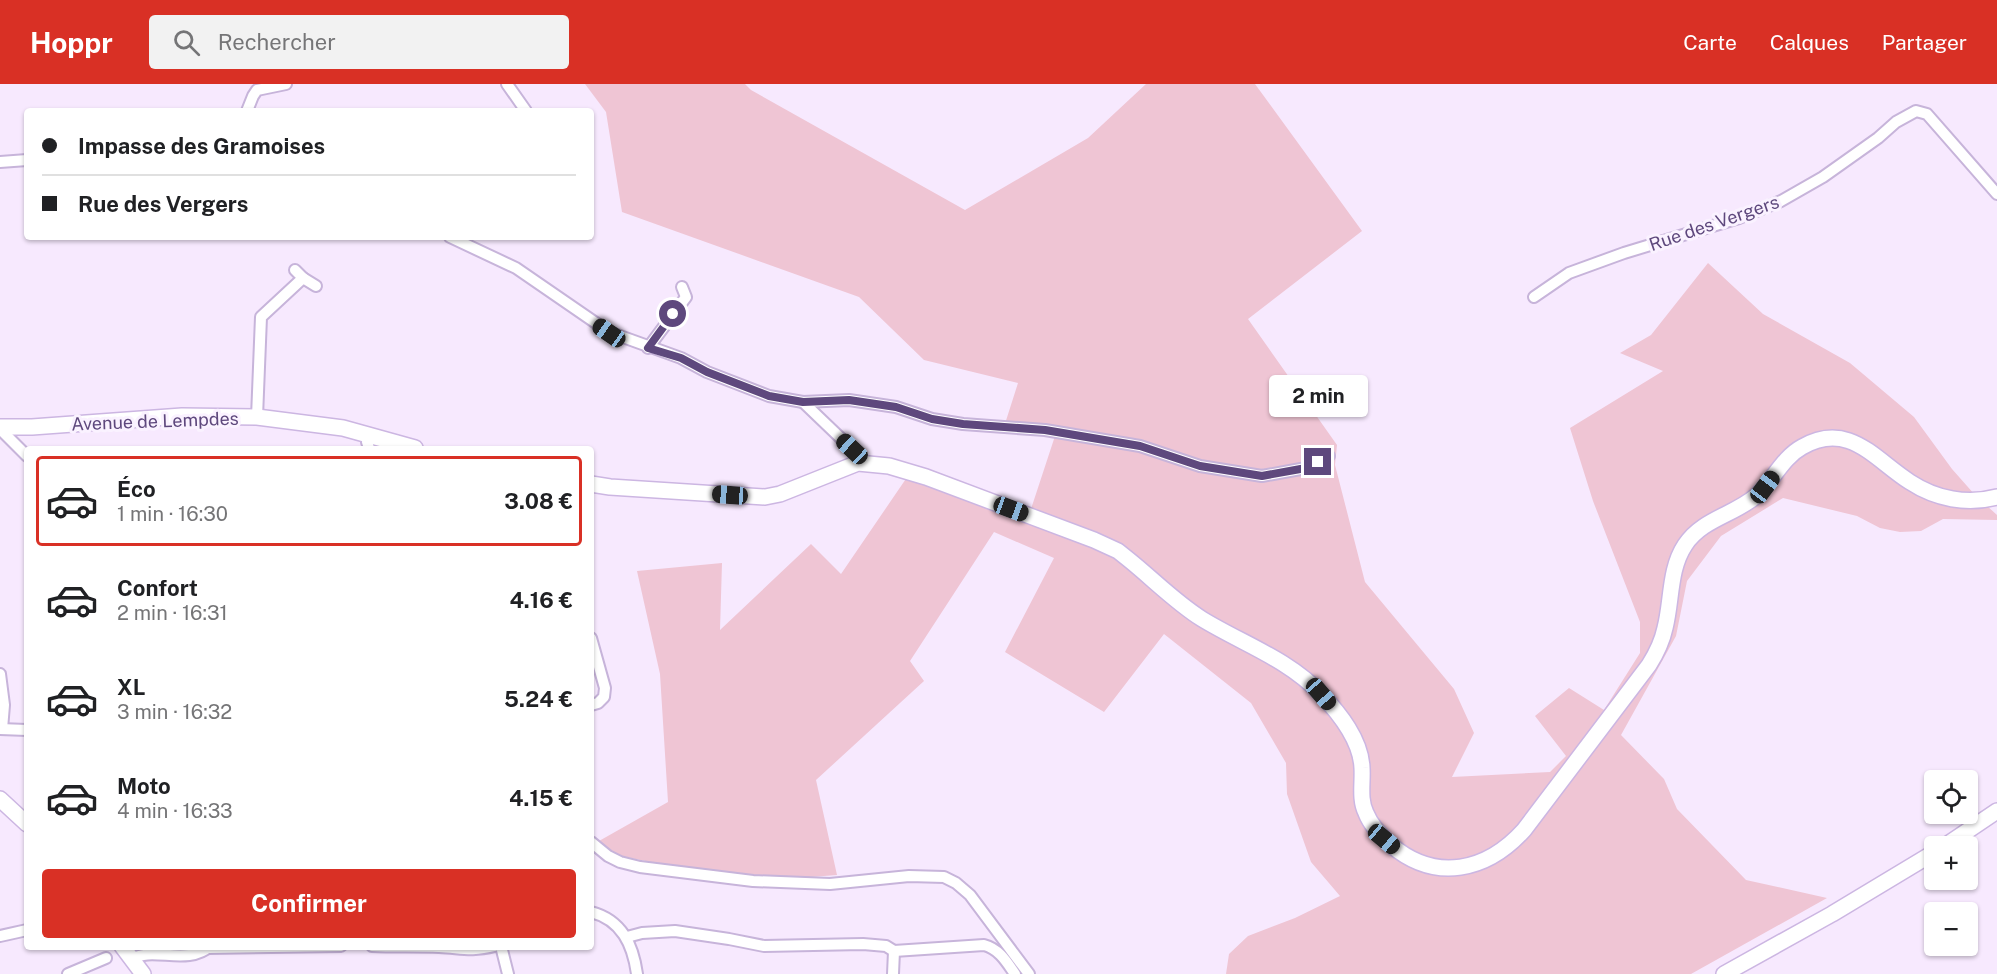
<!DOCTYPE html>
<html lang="fr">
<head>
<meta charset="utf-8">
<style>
  :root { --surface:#fff; --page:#f2f2f2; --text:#202124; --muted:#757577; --line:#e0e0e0; --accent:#d93025 }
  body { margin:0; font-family:"Public Sans",sans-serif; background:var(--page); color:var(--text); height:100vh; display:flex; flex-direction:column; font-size:22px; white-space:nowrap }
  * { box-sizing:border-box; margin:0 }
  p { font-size:20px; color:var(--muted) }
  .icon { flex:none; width:33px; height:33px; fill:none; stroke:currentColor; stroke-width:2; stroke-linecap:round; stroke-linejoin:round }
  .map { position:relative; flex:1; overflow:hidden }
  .drawer { position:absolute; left:24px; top:362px; width:570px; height:504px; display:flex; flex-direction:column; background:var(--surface); border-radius:6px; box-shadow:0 2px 4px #0004 }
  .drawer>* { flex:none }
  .hud { position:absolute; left:24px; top:24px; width:570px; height:132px; border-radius:6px; box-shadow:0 2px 4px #0004; display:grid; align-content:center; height:132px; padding:0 18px; background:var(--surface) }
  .tools { position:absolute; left:1924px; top:686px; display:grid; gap:12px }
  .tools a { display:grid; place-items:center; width:54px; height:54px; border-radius:6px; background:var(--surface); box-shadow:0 2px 4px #0004; font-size:30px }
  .end { position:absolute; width:27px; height:27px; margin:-14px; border:8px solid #5e487d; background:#fff; box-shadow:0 0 0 3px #fff }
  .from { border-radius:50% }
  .bubble { position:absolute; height:42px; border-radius:6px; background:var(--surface); box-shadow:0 2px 4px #0004; font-size:20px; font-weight:700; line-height:42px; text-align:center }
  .car { position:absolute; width:18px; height:36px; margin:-18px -9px; border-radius:8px; box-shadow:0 0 4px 2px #0007; background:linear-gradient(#222 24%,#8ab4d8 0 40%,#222 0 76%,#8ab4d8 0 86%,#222 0) }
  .hud b { display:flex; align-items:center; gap:21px; height:57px; font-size:22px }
  .hud b+b { border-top:2px solid var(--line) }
  .hud i { width:15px; height:15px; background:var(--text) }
  ul { padding:10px 0 0; list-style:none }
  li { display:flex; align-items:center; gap:18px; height:90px; margin:0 12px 9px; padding:0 6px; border:3px solid transparent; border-radius:6px }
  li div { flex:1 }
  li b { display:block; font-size:22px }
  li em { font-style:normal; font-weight:700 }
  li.current { border-color:var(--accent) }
  li>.icon { width:54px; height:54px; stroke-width:1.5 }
  .button { display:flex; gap:12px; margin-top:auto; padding:12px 18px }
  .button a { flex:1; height:69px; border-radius:6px; background:var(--accent); color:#fff; font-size:24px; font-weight:700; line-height:69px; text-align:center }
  header { display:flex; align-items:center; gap:36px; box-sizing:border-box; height:84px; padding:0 30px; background:var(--accent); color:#fff }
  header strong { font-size:28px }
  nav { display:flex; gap:33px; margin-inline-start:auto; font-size:21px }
  .search { width:420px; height:54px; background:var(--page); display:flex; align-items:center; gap:15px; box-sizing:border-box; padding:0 21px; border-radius:6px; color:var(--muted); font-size:22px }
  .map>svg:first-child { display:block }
  .green { fill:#efc5d4 }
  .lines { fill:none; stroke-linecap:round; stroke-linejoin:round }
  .street-casing { stroke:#c7b4da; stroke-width:14 }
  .secondary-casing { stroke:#ccb6e2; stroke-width:18 }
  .street { stroke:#fff; stroke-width:10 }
  .secondary { stroke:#fff; stroke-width:15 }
  .route { stroke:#5e487d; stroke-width:8 }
  .labels { text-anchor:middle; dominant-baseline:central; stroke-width:6; stroke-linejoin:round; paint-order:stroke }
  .street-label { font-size:18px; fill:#5e487d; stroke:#faf2ff }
</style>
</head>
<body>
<header>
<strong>Hoppr</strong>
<div class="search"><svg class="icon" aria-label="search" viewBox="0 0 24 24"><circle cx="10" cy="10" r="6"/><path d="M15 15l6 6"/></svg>Rechercher</div>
<nav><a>Carte</a><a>Calques</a><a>Partager</a></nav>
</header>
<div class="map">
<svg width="1997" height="890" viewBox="0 0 1997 890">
  <rect width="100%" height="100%" fill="#f7e9fe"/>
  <path class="green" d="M585,0H745L751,6L965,126L1088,54L1146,0H1255L1362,147L1248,235L1337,361L1335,381L1365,498L1454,605L1474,649L1452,693L1550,688L1566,672L1535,632L1569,604L1604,626L1640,569V538L1593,417L1570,344L1663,287L1620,269L1651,251L1708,179L1763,230L1850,279L1914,333L1952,385L1975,411L1997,431V436L1943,435L1921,447L1900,448L1880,444L1857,432L1783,414L1721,452L1687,497L1676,552L1621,651L1664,695L1677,725L1746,796L1827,814L1691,890H1226L1229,870L1248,852L1295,834L1340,812L1311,778L1287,710L1286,679L1251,619L1164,550L1104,628L1005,568L1054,474L994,448L910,577L924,597L816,696L837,791L784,795L686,785L610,770L599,757L668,718L660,590L637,487L722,479L720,546L811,460L841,490L914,383L1031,425L1055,352L1003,346L1018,299L924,276L859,213L622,128L606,28Z"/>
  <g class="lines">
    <defs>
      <g id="street">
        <path d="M507,0L526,27"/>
        <path d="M247,27L253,12L257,6L286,0"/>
        <path d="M0,78L27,76"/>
        <path d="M450,153L516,184L609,248L681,274L707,288L769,312L803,318L849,316L896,323L932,335L963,340L1045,346L1140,362L1200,382L1262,392L1306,384L1329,372"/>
        <path d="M303,194L316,202"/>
        <path d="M1534,213L1569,189L1624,169L1739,134L1781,117L1823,93L1878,54L1896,38L1916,27L1927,30L1997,110"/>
        <path d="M648,264L686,213L682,203"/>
        <path d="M803,318L852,365L858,379"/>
        <path d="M257,333L261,233L303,194L295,186"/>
        <path d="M0,345L27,372"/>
        <path d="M368,351L367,358L369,364"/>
        <path d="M591,554L605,604L604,613L598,619L591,621"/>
        <path d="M0,590L4,621L2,645"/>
        <path d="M0,645L27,646"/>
        <path d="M591,758L608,772L620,778L640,783L753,797L830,800L909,792L944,793L956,799L970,811L1029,890"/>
        <path d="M591,828C622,836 633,861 637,890"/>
        <path d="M0,852L27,846"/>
        <path d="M627,853L642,849L675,847L729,855L764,862L863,860L886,862L894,867L893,890"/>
        <path d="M372,862C394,863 417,862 439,863C462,864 470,868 495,862"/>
        <path d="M501,862L508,890"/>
        <path d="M209,864L341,862"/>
        <path d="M894,867L984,861C999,865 1006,877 1015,890"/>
        <path d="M132,875C152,862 188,882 210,862"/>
        <path d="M68,890L106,874"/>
      </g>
      <g id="secondary">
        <path d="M0,343H32L182,332L257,333L343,344L415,364"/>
        <path d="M591,400L610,403L765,413L780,410L858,379L889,382L926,393L1094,456L1118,467L1128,475C1153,495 1175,518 1202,535C1243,560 1288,575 1321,610C1340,630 1361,656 1362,684C1363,699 1359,715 1366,729C1371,742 1381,752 1391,761C1436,799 1487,787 1524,746L1649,581C1656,570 1662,558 1665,544C1672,517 1669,485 1685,461C1702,435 1734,431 1756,412C1773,397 1782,374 1802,363C1849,336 1875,376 1910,398C1936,415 1967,421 1997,413"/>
        <path d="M0,715L27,740"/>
        <path d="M1945,762L1997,727"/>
        <path d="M122,862L143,890"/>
        <path d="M1724,890L1832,830L1935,768"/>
      </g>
    </defs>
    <use href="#street" class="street-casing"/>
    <use href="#secondary" class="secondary-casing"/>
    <use href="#street" class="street"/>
    <use href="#secondary" class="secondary"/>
  </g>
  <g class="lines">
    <path class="route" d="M673,230L648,264L681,274L707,288L769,312L803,318L849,316L896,323L932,335L963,340L1045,346L1140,362L1200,382L1262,392L1306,384L1318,378"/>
  </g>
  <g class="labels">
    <g class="street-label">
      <text transform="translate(1714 139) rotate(-19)">Rue des Vergers</text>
      <text transform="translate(155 337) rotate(-2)">Avenue de Lempdes</text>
    </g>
  </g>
</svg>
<div class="tools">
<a><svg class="icon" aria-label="locate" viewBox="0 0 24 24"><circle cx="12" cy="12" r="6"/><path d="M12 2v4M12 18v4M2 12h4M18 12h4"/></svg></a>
<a>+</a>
<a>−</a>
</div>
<i class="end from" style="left:673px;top:230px"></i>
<i class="end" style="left:1318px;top:378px"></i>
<div class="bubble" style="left:1269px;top:291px;width:99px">2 min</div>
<i class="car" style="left:609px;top:249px;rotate:305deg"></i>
<i class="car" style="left:852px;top:365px;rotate:313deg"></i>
<i class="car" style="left:1765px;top:403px;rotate:37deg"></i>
<i class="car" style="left:730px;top:411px;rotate:274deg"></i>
<i class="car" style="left:1011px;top:425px;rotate:110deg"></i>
<i class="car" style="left:1321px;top:610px;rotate:139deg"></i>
<i class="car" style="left:1384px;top:755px;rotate:130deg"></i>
<div class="hud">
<b><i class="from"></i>Impasse des Gramoises</b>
<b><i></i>Rue des Vergers</b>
</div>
<section class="drawer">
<ul>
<li class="current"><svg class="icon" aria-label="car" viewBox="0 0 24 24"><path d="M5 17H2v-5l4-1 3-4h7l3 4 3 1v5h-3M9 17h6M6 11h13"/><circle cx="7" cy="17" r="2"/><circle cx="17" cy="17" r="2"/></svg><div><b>Éco</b><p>1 min · 16:30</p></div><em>3.08 €</em></li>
<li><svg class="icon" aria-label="car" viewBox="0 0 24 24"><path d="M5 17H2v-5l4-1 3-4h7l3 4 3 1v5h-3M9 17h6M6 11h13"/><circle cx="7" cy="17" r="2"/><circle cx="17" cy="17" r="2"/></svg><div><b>Confort</b><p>2 min · 16:31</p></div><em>4.16 €</em></li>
<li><svg class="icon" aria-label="car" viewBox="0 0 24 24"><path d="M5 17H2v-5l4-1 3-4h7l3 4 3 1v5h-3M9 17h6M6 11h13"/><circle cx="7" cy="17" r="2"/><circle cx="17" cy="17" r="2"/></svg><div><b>XL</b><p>3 min · 16:32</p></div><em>5.24 €</em></li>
<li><svg class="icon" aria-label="car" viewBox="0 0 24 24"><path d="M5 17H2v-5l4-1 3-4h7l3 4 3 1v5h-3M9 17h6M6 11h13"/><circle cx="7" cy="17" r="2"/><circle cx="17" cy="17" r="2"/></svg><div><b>Moto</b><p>4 min · 16:33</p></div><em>4.15 €</em></li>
</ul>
<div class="button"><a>Confirmer</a></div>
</section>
</div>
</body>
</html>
